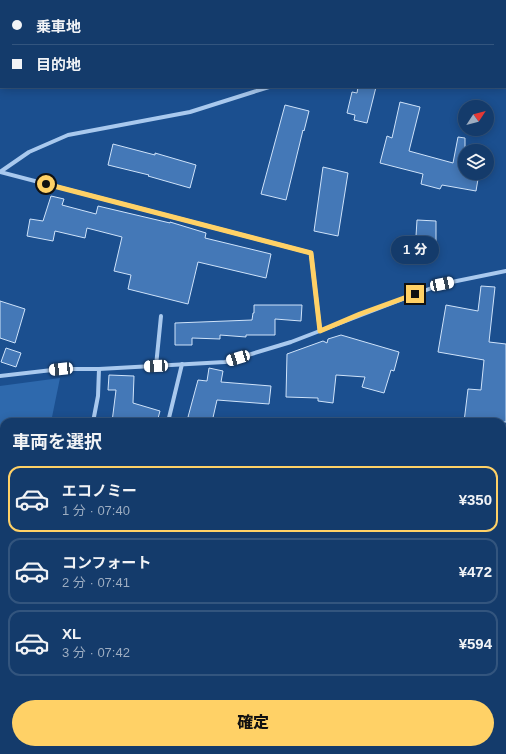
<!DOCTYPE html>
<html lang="ja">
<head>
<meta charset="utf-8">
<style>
  :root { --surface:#143b6b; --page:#214673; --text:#f1f3f6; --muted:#9dadc1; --line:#33557e; --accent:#ffd166 }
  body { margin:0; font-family:Helvetica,"Noto Sans JP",sans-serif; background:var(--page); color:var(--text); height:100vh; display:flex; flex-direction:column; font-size:15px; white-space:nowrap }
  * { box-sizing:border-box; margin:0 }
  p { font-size:13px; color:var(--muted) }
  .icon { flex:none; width:22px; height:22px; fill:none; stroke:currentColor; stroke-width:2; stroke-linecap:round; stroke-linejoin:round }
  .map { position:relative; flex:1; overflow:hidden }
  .details { position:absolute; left:0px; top:418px; width:506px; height:336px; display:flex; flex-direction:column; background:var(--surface); border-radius:12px 12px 0 0; box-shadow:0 2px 10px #0003,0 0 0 1px var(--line) }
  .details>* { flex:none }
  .top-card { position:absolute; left:0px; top:0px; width:506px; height:88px; box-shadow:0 2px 10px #0003,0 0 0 1px var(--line); display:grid; align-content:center; height:88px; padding:0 12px; background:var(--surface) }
  .needle { width:26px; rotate:54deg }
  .fabs { position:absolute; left:458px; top:100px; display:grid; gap:8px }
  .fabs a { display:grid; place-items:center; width:36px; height:36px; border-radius:50%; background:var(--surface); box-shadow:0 2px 10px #0003,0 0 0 1px var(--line); font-size:20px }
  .end { position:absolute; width:18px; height:18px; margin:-9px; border:5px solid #ffd166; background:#111; box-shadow:0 0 0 2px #111 }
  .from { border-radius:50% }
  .bubble { position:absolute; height:28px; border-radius:14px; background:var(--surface); box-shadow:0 2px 10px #0003,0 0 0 1px var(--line); font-size:13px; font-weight:800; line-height:28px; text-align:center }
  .car { position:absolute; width:12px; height:24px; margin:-12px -6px; border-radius:5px; box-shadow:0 0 3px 1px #0007; background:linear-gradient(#fff 24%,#345 0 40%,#fff 0 76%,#345 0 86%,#fff 0) }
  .top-card b { display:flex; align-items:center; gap:14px; height:38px; font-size:15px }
  .top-card b+b { border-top:1px solid var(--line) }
  .top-card i { width:10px; height:10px; background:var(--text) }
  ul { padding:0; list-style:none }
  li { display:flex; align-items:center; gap:12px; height:66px; margin:0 8px 6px; padding:0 4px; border:2px solid var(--line); border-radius:12px }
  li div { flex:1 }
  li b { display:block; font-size:15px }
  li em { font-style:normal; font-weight:800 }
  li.on { border-color:var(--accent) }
  li>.icon { width:36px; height:36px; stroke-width:1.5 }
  h2 { padding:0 12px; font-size:18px; line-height:48px }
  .cta { display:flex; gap:8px; margin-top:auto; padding:8px 12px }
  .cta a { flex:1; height:46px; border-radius:24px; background:var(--accent); color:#111; font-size:16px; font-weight:800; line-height:46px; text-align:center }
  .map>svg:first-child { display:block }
  .green { fill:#2e69ad }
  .building { fill:#4478b7; stroke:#cfe3fa }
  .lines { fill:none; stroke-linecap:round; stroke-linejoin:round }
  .street { stroke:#a9c9ee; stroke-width:4 }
  .secondary { stroke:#d6e6fa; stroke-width:8 }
  .route { stroke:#ffd166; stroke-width:5 }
</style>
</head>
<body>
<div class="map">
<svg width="506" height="754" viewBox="0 0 506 754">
  <rect width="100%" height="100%" fill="#1b4f8f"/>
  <g class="green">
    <path d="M60,378L51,422H4V457L0,456V386Z"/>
    <path d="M506,573V636L502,638V575Z"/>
    <path d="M506,641V754H279L278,750H502V643Z"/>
    <path d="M196,750H254L245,754H190Z"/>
  </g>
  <g class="building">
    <path d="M358,87H376L367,123L354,120L355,115L347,113L352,92L357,93Z"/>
    <path d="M400,102L420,107L409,151L453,163L458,137L465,138V173H479L476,191L442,185L440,189L421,184L423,174L380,163L387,136L392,138Z"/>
    <path d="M285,105L309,111L304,131L303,130L286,200L261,194Z"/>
    <path d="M113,144L155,155V153L196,165L190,188L148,176L149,175L108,165Z"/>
    <path d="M323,167L348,173L338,236L314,231Z"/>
    <path d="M51,196L64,199L62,205L96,214L98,206L170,223V222L206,233L205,238L271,254L266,278L198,262L188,304L128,289L131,275L114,271L122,237L87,228L85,238L55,231L53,241L27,236L30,219L43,221Z"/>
    <path d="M417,220L436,221V253H408V236H416Z"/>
    <path d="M481,286L495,287L489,342L506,344V422H464L468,389L481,390L484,360L438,352L446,305L478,311Z"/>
    <path d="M0,301L25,309L15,343L0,338Z"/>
    <path d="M254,305H302L301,321L275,319V335H246V337L220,335V339L192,338V345H175V323L252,320L253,313H254Z"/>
    <path d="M341,335L399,352L394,371L391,370L384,393L362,387L365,377L336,375L333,403L318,401V398L286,397L287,354L323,341L327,343L328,339Z"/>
    <path d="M6,348L21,353L16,367L1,362Z"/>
    <path d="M209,368L223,371L221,382L271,386L269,404L217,400L212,422H206L188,417L198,380L207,381Z"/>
    <path d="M109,375L134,376L133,403L160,411L157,422H112L116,390H108Z"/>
  </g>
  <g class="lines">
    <g class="street">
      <path d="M505,35H506"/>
      <path d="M0,172L311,253L320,331"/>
      <path d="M0,172L29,152L68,135L190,112L269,87"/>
      <path d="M156,366L161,316"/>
      <path d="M0,376L61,369H99L225,362L291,342L442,284L506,271"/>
      <path d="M93,422L98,396L99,369"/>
      <path d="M168,422L182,364"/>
      <path d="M55,750L58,754"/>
    </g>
    <g class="secondary">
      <path d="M502,535L506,533"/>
      <path d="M143,754L150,750"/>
    </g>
  </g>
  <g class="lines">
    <path class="route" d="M46,184L311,253L320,331L360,314L415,294"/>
  </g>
</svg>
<div class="fabs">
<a><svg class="needle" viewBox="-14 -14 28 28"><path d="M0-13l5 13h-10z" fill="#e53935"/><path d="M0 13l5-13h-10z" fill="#9dadc1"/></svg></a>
<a><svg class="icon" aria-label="layers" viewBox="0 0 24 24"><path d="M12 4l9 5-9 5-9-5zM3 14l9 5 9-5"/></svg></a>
</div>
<i class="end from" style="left:46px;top:184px"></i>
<i class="end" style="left:415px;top:294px"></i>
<div class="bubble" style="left:391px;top:236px;width:48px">1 分</div>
<i class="car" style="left:442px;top:284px;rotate:78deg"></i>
<i class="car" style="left:238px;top:358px;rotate:253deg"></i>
<i class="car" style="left:156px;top:366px;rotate:267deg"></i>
<i class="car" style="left:61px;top:369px;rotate:264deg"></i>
<div class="top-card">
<b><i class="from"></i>乗車地</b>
<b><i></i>目的地</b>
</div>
<section class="details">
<h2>車両を選択</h2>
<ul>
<li class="on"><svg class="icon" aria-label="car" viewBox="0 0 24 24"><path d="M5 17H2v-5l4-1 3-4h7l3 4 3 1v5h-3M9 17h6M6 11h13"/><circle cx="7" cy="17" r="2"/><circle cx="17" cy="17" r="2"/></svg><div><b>エコノミー</b><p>1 分 · 07:40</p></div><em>¥350</em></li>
<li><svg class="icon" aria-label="car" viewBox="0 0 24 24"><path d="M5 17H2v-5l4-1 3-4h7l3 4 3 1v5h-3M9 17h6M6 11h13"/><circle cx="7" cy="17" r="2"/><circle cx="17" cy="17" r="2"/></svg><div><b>コンフォート</b><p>2 分 · 07:41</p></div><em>¥472</em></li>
<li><svg class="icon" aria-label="car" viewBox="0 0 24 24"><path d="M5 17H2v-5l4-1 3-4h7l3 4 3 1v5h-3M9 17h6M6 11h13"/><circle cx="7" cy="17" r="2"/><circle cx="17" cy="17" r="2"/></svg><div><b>XL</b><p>3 分 · 07:42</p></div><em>¥594</em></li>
</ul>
<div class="cta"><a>確定</a></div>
</section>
</div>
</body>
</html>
